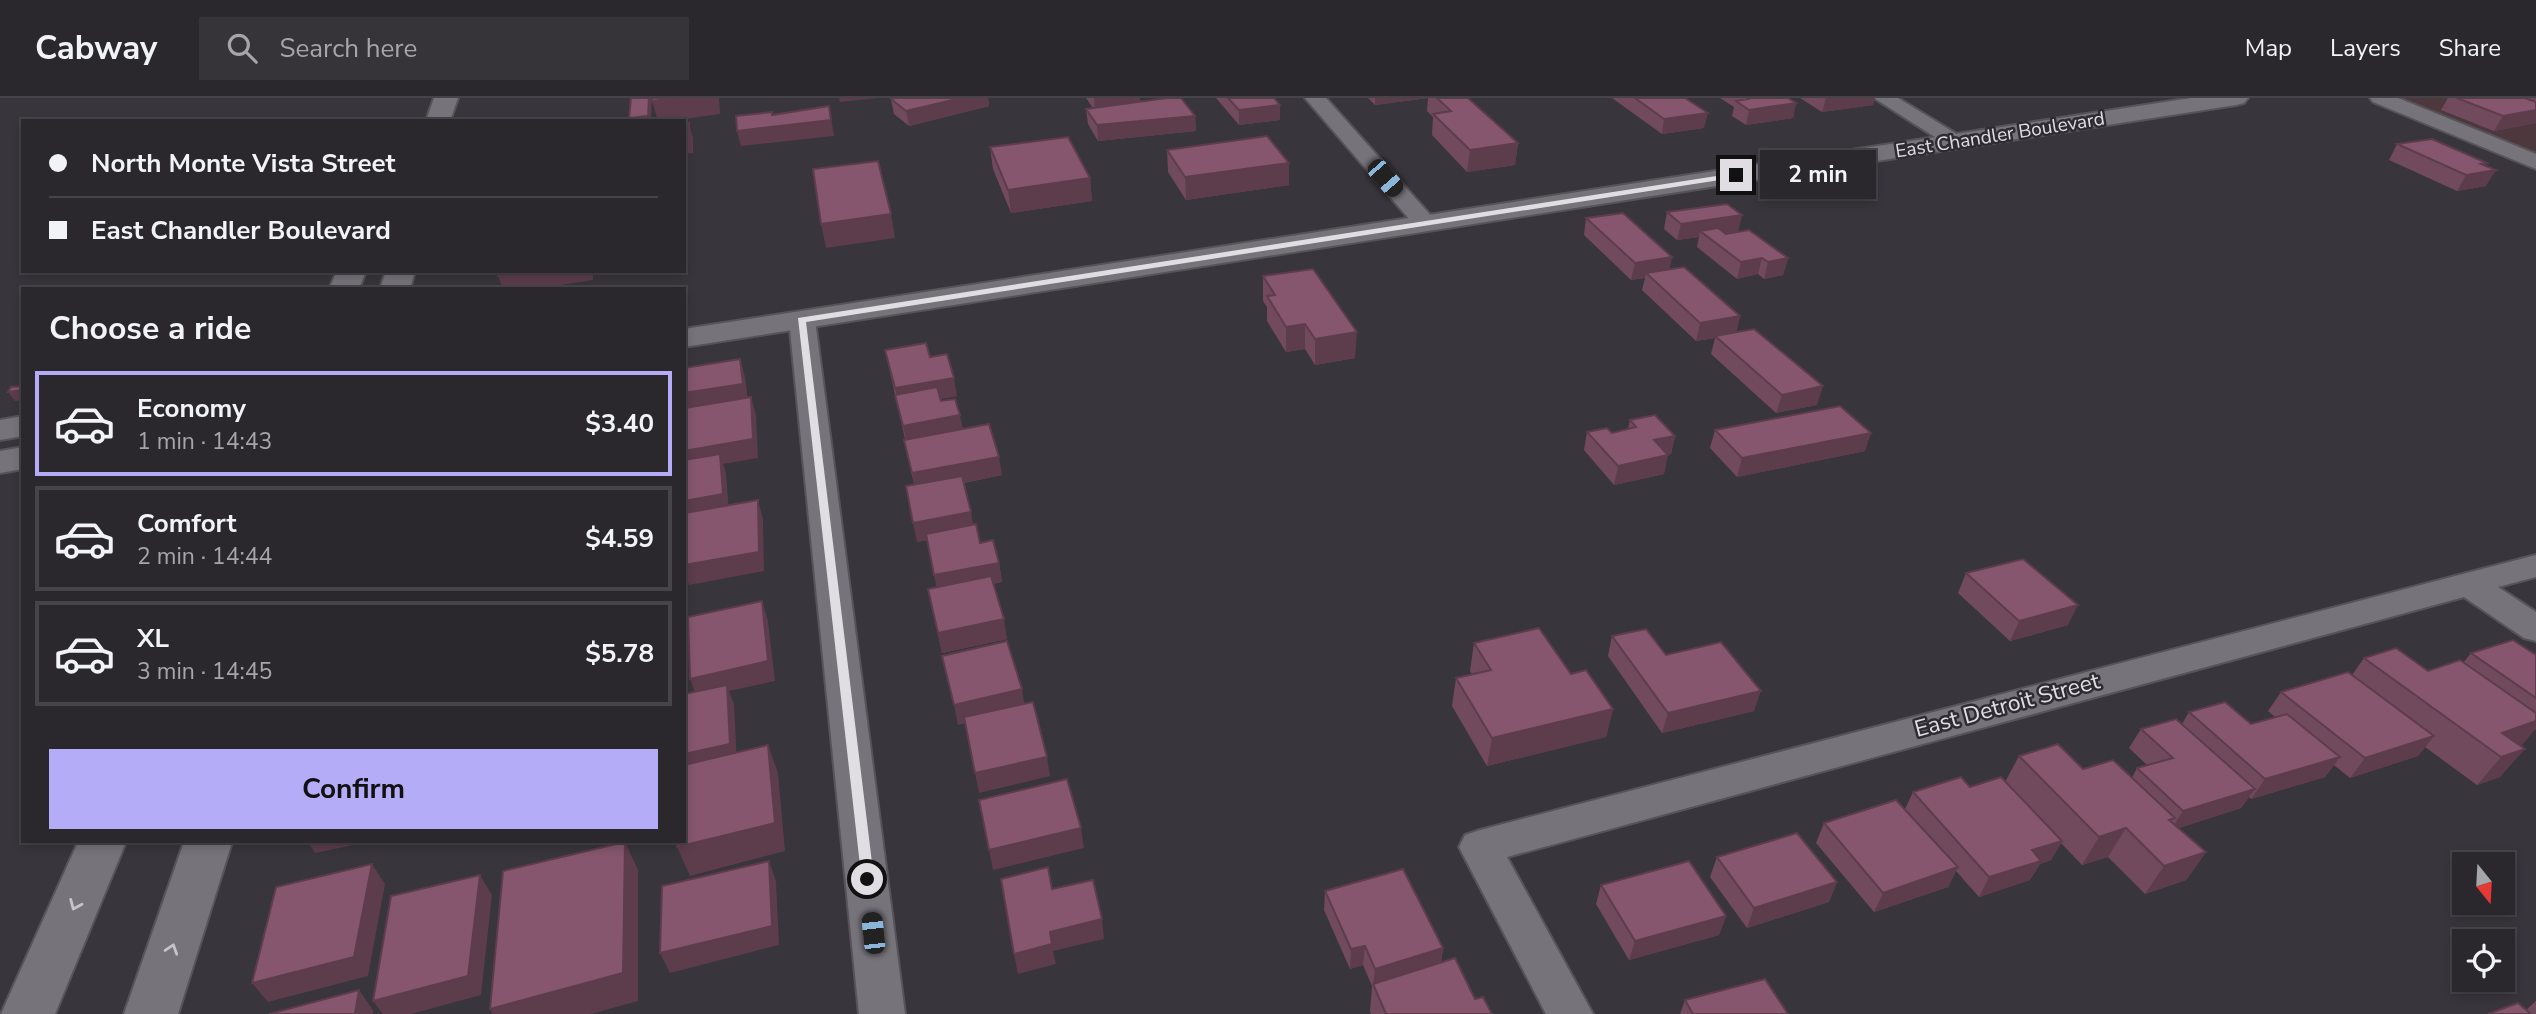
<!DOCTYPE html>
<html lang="en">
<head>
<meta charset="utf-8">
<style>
  :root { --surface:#2a282d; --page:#363439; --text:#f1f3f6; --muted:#a5a6aa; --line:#464449; --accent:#b5acf8 }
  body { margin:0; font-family:"Nunito Sans",sans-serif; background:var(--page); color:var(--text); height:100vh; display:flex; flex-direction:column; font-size:26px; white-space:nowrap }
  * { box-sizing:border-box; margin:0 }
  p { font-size:23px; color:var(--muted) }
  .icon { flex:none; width:38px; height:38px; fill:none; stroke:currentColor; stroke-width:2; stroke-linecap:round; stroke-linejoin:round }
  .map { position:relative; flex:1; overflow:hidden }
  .panel { position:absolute; left:21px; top:189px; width:665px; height:556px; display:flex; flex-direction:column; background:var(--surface); border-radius:0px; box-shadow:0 4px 10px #0003,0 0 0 2px var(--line) }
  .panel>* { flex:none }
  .banner { position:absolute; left:21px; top:21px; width:665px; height:154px; border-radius:0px; box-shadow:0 4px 10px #0003,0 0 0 2px var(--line); display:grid; align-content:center; height:154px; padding:0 28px; background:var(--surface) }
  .needle { width:46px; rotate:162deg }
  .tools { position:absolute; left:2452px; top:754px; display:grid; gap:14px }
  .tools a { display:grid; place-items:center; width:63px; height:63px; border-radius:0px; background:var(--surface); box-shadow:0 4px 10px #0003,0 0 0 2px var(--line); font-size:35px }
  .end { position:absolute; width:32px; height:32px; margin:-16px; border:9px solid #e1dee3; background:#111; box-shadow:0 0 0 4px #111 }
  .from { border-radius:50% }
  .bubble { position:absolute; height:49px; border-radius:0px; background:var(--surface); box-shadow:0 4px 10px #0003,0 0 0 2px var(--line); font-size:23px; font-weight:700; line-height:49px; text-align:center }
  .car { position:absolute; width:21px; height:42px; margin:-21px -10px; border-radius:9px; box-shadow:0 0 5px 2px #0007; background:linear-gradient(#222 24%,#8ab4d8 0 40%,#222 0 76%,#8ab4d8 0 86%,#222 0) }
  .banner b { display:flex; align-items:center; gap:24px; height:66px; font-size:26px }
  .banner b+b { border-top:2px solid var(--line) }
  .banner i { width:18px; height:18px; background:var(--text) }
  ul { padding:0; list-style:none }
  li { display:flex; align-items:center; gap:21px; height:105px; margin:0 14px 10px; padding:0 14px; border:4px solid var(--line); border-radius:0px }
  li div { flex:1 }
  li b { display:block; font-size:26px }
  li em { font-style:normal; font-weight:700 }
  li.current { border-color:var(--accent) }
  li>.icon { width:63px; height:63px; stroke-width:1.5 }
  h2 { padding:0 28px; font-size:32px; line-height:84px }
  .cta { display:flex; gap:14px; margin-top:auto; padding:14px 28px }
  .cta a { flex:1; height:80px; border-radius:0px; background:var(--accent); color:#111; font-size:28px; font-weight:700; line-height:80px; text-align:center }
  header { display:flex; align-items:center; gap:42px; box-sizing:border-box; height:98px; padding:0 35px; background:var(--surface); border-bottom:2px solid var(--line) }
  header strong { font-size:33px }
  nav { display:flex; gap:38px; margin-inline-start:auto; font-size:24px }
  .search { width:490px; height:63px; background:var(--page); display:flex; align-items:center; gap:18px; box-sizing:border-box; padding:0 24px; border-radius:0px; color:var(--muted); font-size:26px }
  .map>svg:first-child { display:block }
  .industrial { fill:#4d383d }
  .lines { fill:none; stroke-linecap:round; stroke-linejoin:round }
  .minor-casing { stroke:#565359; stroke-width:4 }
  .secondary-casing { stroke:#565359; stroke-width:4 }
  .minor { fill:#76737b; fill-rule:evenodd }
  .secondary { fill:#76737b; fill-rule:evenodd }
  .wall { fill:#724a5e }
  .shaded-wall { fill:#5d3c4c }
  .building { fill:#85566d; stroke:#5d3c4c; stroke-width:2 }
  .oneway { stroke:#c6c3c9 }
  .route { fill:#e1dee3 }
  .labels { text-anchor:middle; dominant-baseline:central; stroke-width:5; stroke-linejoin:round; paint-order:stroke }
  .far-street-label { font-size:19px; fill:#e1dee3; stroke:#2e2b32 }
  .street-label { font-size:23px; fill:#e1dee3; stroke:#2e2b32 }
</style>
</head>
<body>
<header>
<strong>Cabway</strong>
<div class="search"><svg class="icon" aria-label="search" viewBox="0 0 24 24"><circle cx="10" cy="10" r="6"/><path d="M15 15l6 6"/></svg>Search here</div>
<nav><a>Map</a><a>Layers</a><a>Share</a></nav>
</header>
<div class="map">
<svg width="2536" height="916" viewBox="0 0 2536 916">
  <rect width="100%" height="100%" fill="#38353c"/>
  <path class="industrial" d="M2398,0H2536V56Z"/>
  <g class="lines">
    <defs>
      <g id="minor">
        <path d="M1305,0H1326L1433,120L1437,125L1433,130H1417Z"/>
        <path d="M1874,0H1898L1968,43L1957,49L1949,48Z"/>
        <path d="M2370,0H2398L2536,56V71L2373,4Z"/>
        <path d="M802,214L811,216L815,222L905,916H859L789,222L793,216Z"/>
        <path d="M2536,457V479L2498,489L2536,514V543L2524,540L2464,499L1507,759L1593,916H1546L1459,749L1465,737L1480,732Z"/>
      </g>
      <g id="secondary">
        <path d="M434,0H458L450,23H426Z"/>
        <path d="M2191,0H2248L2244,5L2236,7L684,249V231Z"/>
        <path d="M337,173H366L359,191H329Z"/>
        <path d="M386,173H415L410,191H380Z"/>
        <path d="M23,318V338L0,342V322Z"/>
        <path d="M23,349V371L0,375V353Z"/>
        <path d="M78,744H126L55,916H1Z"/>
        <path d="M184,744H232L178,916H124Z"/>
      </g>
    </defs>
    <use href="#minor" class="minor-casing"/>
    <use href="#secondary" class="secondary-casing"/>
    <use href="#minor" class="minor"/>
    <use href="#secondary" class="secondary"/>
  </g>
  <g class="wall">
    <path d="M895,0H988L989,8L909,28L894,16L891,1Z"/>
    <path d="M1086,0H1140V4L1195,18L1196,33L1098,43L1088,26L1086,11L1093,10Z"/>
    <path d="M1216,0H1274L1280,22L1239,27Z"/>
    <path d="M1368,0H1468L1518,45L1515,67L1467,74L1432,37L1433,19L1427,13L1428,0L1375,7Z"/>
    <path d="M1612,0H1685L1704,30L1662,36Z"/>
    <path d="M1720,0H1788L1796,5L1793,20L1746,27L1732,18L1734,9Z"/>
    <path d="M1800,0H1875L1873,7L1822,14Z"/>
    <path d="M2448,0H2536V25L2494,33L2441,12Z"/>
    <path d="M2397,46L2487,65L2485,68L2486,88L2457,93L2389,62Z"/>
    <path d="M990,49L1090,80L1092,103L1011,115L993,71Z"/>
    <path d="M1167,52L1289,87L1186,102L1168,74Z"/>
    <path d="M1667,114L1742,117L1738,133L1725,135L1788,160L1783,177L1764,181L1758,176L1737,181L1697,149L1699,139L1677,142L1664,131Z"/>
    <path d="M1586,120L1670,172L1740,218L1736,234L1817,307L1776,315L1711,256L1715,240L1696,243L1642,192L1645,180L1631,182L1584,137Z"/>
    <path d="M1263,178L1355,260L1315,267L1305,251L1286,254L1267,223V209L1263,203Z"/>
    <path d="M885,252L930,259L957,298L940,301L941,303L1002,377L964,385L973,427L980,445L999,465L1002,484L993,486L1007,541L942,555L928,491L937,489L927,442L917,444L914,386L904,342L905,341Z"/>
    <path d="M1630,322L1675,338L1671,356L1667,357L1664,376L1614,387L1584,352L1587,334L1612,335L1628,331Z"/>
    <path d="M1715,332L1865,353L1737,379L1710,350Z"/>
    <path d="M1966,475L2068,527L2010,543L1958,495Z"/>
    <path d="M1612,538L1666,557L1754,613L1662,635L1608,558Z"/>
    <path d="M1474,545L1571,576L1613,611L1606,639L1487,668L1452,608L1456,580L1472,576L1470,573Z"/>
    <path d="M2471,555L2536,557V632L2535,631L2521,648L2500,679L2477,687L2425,649L2418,658L2350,680L2334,667L2325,679L2251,701L2249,699L2241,710L2179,730L2206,754L2186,782L2145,796L2108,759L2082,767L2061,745L2051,762L2040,766L2030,782L1979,799L1956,773L1948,789L1874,814L1816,745L1824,725L1905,711L1913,694L1970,689L2005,684L2019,658L2132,680L2137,670L2147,667L2129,650L2141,631L2182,626L2189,614L2251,626L2275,619L2268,613L2281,594L2352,577L2364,560L2428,573L2463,565Z"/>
    <path d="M1717,759L1837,784L1829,804L1747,830L1710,779Z"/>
    <path d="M1601,787L1726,818L1719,837L1629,862L1596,806Z"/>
    <path d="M1325,793L1443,850L1441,865L1475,901L1492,916H1371L1370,914L1372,888L1363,867L1350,871L1324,812Z"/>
    <path d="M1685,902L1788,916H1680Z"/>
    <path d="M2536,903V916H2488L2526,912Z"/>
  </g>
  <g class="shaded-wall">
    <path d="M630,0H652L651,23H629V20Z"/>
    <path d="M675,0H719L720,16L671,23H658L652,3Z"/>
    <path d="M839,0H878L840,4Z"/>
    <path d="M961,0H988L989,8L909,28L906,13Z"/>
    <path d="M1094,0H1140L1141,8L1095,14Z"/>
    <path d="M1375,0H1428L1375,7Z"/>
    <path d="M1826,0H1875L1873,7L1822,14Z"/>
    <path d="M1796,5L1793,20L1746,27L1749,12Z"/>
    <path d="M1280,7V22L1239,27V12Z"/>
    <path d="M829,8L834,38L741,48L737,33L772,14L775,29Z"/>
    <path d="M2536,12V25L2494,33L2503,18Z"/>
    <path d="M1708,15L1704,30L1662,36L1664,21Z"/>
    <path d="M1195,18L1196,33L1098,43L1097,27Z"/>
    <path d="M689,25L693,40V55L684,56V41Z"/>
    <path d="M1518,45L1515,67L1467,74L1470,52Z"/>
    <path d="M1289,65V87L1186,102L1185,79Z"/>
    <path d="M2487,65L2481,75L2496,72L2486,88L2457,93L2466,77L2481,66Z"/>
    <path d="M1090,80L1092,103L1011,115L1008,92Z"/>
    <path d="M891,116L895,140L826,150L821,126Z"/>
    <path d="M1742,117L1738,133L1707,138L1700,133L1699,139L1677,142L1681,126Z"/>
    <path d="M1672,159L1669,176L1646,175L1645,180L1631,182L1635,165Z"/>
    <path d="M1762,160L1758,176L1737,181L1741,164Z"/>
    <path d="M1788,160L1783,177L1764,181L1768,164Z"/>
    <path d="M532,173H593V182L535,191H503L498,178Z"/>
    <path d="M1740,218L1736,236L1696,243L1700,225Z"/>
    <path d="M1305,226V251L1286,254V229Z"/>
    <path d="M1357,234L1355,260L1315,267V241Z"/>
    <path d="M740,261L745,279L748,304L684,314V295Z"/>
    <path d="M954,280L957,298L899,308L895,290Z"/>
    <path d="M1823,288L1817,307L1776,315L1782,297Z"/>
    <path d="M23,292V302L15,303L8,294Z"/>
    <path d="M751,299L756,317L758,360L723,366L726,375L729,414L684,423V403L690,371L684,353Z"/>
    <path d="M960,317L964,336L907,347L903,328Z"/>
    <path d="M1871,335L1865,353L1737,379L1742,360Z"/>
    <path d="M1675,338L1671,356L1650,361L1654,342Z"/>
    <path d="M1668,357L1664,376L1614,387L1618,368Z"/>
    <path d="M999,359L1002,377L916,394L912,375Z"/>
    <path d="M758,402L763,421L764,473L689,487L684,473V467Z"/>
    <path d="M971,414L974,433L917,444L913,425Z"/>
    <path d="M999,465L1002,484L938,496L934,477Z"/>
    <path d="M762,503L768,523L775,583L729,593L734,606L737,666L684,678V656L697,600L690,581Z"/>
    <path d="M2078,507L2068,527L2010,543L2019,523Z"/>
    <path d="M1004,521L1007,541L942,555L938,535Z"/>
    <path d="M1022,591L1025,611L958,627L954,607Z"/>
    <path d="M1761,593L1754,613L1662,635L1668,615Z"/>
    <path d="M1613,611L1606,639L1487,668L1492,640Z"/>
    <path d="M2536,623V630L2520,649L2502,635Z"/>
    <path d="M2434,638L2418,658L2350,680L2365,660Z"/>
    <path d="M768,647L778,675L785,753L690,778L677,749Z"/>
    <path d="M2525,651L2500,679L2477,687L2501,659Z"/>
    <path d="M1047,659L1050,678L979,695L975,675Z"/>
    <path d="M2340,659L2325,679L2251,701L2265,681Z"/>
    <path d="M2255,691L2241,710L2170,733L2183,713Z"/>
    <path d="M1081,730L1084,750L993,772L989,752Z"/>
    <path d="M2126,730L2108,759L2082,767L2099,739Z"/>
    <path d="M2062,743L2051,762L2040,766L2030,782L1979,799L1989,779L2032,752Z"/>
    <path d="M308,744H368L315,755Z"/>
    <path d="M625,744L638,772V903L591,916H493L490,911Z"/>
    <path d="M2206,754L2186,782L2145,796L2164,768Z"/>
    <path d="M769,763L776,783L779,847L670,875L660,855Z"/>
    <path d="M372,766L385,786L368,878L268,904L252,885Z"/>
    <path d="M1958,769L1948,789L1874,814L1883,795Z"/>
    <path d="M480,777L492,797L481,897L411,916H383L373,903Z"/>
    <path d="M1837,784L1829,804L1747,830L1754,810Z"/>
    <path d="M1726,818L1719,837L1629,862L1635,843Z"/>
    <path d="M1102,821L1104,841L1053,853L1056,866L1018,876L1014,856L1050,834Z"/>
    <path d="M1365,848L1363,867L1350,871L1351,851Z"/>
    <path d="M1443,850L1440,870L1373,888L1375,871Z"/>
    <path d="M359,892L373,912V916H355Z"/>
  </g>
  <g class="building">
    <path d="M631,0H649L648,18L629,20Z"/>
    <path d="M652,0H675L652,3Z"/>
    <path d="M895,0H961L906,13L891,1Z"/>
    <path d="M1167,0H1181L1195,18L1097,27L1086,11Z"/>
    <path d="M1228,0H1274L1280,7L1239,12Z"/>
    <path d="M1437,0H1468L1518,45L1470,52L1433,16L1451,13Z"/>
    <path d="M1635,0H1685L1708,15L1664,21Z"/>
    <path d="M1746,0H1788L1796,5L1749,12L1736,3L1748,1Z"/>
    <path d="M2457,0H2525L2536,4V12L2503,18Z"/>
    <path d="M829,8L831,22L737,33L736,18L772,14V17Z"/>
    <path d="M684,25H689V40L684,41Z"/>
    <path d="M1267,38L1289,65L1185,79L1167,52Z"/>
    <path d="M1068,39L1090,80L1008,92L990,49Z"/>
    <path d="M2432,41L2487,65L2481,66L2496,72L2466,77L2397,46Z"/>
    <path d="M878,63L891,116L821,126L813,71Z"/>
    <path d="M1727,106L1742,117L1681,126L1667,114Z"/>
    <path d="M1623,115L1672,159L1635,165L1586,120Z"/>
    <path d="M1718,130L1726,136L1749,132L1788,160L1768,164L1762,160L1741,164L1700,133Z"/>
    <path d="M1684,169L1740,218L1700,225L1646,175Z"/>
    <path d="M1313,171L1357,234L1315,241L1305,226L1286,229L1267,198L1275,197L1263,178Z"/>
    <path d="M499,173H532L498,178Z"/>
    <path d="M1754,231L1823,288L1782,297L1715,238Z"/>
    <path d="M926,245L930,259L947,256L954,280L895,290L885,252Z"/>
    <path d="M740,261L743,286L684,295V270Z"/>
    <path d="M23,288V292L8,294L11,289Z"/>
    <path d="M937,289L941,303L955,301L960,317L903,328L895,297Z"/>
    <path d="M751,299L753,341L684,353L685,310Z"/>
    <path d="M1840,308L1871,335L1742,360L1715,332Z"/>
    <path d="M1655,317L1675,338L1654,342L1668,357L1618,368L1587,334L1607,330L1612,335L1636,329L1630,322Z"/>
    <path d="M989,326L999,359L912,375L904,342Z"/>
    <path d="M720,356L723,396L684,403V362Z"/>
    <path d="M962,378L971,414L913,425L906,388Z"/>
    <path d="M758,402L759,454L684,467L685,415Z"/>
    <path d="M976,426L980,445L993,442L999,465L934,477L926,436Z"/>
    <path d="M2023,461L2078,507L2019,523L1966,475Z"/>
    <path d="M991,478L1004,521L938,535L928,491Z"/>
    <path d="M762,503L768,563L690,581L688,519Z"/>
    <path d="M1539,530L1571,576L1586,572L1613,611L1492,640L1456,580L1491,572L1474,545Z"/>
    <path d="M1646,531L1666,557L1721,544L1761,593L1668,615L1612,538Z"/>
    <path d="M2513,542L2536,557V600L2471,555Z"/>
    <path d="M1007,543L1022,591L954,607L942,558Z"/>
    <path d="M2396,550L2428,573L2460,562L2536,615V623L2502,635L2525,651L2501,659L2364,560Z"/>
    <path d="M2348,574L2434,638L2365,660L2281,594Z"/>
    <path d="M727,587L730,646L684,656V596Z"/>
    <path d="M1033,604L1047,659L975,675L964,619Z"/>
    <path d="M2225,604L2251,626L2287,616L2340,659L2265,681L2189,614Z"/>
    <path d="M2176,621L2255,691L2183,713L2137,670L2173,660L2141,631Z"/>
    <path d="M2058,646L2083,671L2113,662L2175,720L2169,722L2206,754L2164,768L2126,730L2099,739L2019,658Z"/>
    <path d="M768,647L775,725L677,749V744H684V667Z"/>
    <path d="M1961,679L1970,689L2001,679L2062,743L2032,752L2041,763L1989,779L1913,694Z"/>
    <path d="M1067,681L1081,730L989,752L979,702Z"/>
    <path d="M1896,702L1958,769L1883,795L1824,725Z"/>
    <path d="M1797,735L1837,784L1754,810L1717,759Z"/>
    <path d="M625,744L623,875L490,911L503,773Z"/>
    <path d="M769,763L772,828L660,855L662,788Z"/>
    <path d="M1689,763L1726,818L1635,843L1601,787Z"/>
    <path d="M372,766L354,859L252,885L276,789Z"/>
    <path d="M1048,769L1052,791L1093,782L1102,821L1050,834L1052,846L1014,856L1001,781Z"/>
    <path d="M1403,771L1443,850L1375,871L1365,848L1351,851L1325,793Z"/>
    <path d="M480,777L468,878L373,903L391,798Z"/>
    <path d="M1455,860L1475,901L1483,899L1492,916H1386L1373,886Z"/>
    <path d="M1765,881L1788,916H1693L1685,902Z"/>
    <path d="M359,892L355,916H269Z"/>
    <path d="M2518,905L2531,916H2488Z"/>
  </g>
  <defs><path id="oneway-chevron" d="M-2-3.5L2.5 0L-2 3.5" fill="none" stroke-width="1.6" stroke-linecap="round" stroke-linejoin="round" transform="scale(1.75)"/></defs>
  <g class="oneway">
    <use href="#oneway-chevron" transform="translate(75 807) rotate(113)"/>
    <use href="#oneway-chevron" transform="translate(172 851) rotate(-72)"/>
  </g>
  <path class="route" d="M1736,75L1739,79L806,224L874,781L867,787L862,785L798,220Z"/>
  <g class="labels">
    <g class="far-street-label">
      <text transform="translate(2000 37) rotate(-9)">East Chandler Boulevard</text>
    </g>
    <g class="street-label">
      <text transform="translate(2007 607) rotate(-15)">East Detroit Street</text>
    </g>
  </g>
</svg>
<div class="tools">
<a><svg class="needle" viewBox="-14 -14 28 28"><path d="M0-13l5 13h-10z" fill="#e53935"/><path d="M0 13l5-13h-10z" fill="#a5a6aa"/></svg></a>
<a><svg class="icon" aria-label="locate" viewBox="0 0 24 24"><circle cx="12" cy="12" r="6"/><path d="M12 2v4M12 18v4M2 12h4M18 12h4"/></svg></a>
</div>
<i class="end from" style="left:867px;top:781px"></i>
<i class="end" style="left:1736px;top:77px"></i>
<div class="bubble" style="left:1760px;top:52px;width:116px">2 min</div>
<i class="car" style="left:1385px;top:80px;rotate:139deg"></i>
<i class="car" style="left:873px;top:835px;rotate:354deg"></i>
<div class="banner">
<b><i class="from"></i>North Monte Vista Street</b>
<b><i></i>East Chandler Boulevard</b>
</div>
<section class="panel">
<h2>Choose a ride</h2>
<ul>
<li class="current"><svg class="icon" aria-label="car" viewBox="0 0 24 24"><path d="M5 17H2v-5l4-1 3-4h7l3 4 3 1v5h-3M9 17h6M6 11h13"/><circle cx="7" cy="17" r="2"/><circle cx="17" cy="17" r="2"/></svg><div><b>Economy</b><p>1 min · 14:43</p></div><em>$3.40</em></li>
<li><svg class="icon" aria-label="car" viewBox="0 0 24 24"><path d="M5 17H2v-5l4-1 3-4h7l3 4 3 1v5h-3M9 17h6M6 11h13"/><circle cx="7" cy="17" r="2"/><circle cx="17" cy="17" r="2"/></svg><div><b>Comfort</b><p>2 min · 14:44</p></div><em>$4.59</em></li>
<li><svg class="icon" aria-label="car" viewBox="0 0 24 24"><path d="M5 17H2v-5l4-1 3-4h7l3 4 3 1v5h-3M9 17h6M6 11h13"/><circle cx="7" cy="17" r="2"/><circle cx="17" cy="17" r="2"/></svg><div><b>XL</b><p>3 min · 14:45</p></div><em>$5.78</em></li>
</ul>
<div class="cta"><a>Confirm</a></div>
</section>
</div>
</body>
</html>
